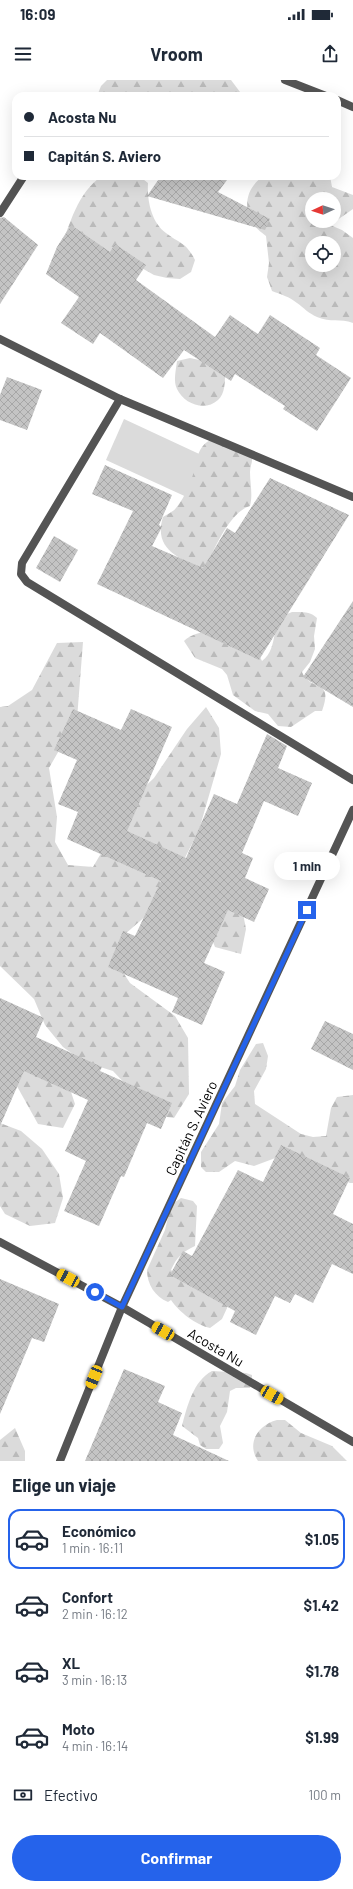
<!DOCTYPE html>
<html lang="es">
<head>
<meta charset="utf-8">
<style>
  :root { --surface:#fff; --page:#f2f2f3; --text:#1f2937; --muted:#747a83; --line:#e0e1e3; --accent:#2563eb }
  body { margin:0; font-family:Barlow,sans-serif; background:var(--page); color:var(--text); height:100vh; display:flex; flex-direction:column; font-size:15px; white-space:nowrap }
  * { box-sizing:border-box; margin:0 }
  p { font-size:13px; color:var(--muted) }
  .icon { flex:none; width:22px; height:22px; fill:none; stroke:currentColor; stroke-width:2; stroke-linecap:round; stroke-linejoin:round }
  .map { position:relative; height:1381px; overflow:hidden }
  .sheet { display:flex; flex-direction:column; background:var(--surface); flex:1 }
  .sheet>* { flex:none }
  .guide { position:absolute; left:12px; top:12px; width:329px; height:88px; border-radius:12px; box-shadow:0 4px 16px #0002; display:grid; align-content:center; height:88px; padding:0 12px; background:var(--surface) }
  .needle { width:26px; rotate:267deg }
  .buttons { position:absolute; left:305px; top:112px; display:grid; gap:8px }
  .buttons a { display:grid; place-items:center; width:36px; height:36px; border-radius:50%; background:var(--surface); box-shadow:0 4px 16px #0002; font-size:20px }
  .end { position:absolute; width:18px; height:18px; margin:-9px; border:5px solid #2563eb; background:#fff; box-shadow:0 0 0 2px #fff }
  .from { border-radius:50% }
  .bubble { position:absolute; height:28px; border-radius:14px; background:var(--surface); box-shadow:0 4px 16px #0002; font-size:13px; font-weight:700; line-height:28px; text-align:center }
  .car { position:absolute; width:12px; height:24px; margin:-12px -6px; border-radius:5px; box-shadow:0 0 3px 1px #0007; background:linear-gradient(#f5c518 24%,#345 0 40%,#f5c518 0 76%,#345 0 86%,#f5c518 0) }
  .guide b { display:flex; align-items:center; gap:14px; height:38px; font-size:15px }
  .guide b+b { border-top:1px solid var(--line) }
  .guide i { width:10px; height:10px; background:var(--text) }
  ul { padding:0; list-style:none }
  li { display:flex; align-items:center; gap:12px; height:60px; margin:0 8px 6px; padding:0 4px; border:2px solid transparent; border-radius:12px }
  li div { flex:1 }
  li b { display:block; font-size:15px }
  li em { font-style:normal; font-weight:700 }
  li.current { border-color:var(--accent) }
  li>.icon { width:36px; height:36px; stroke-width:1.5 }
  h2 { padding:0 12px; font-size:18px; line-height:48px }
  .pay { display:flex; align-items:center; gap:10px; height:44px; padding:0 12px; font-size:15px }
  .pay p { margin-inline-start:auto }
  .button { display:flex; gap:8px; margin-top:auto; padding:8px 12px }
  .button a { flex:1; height:46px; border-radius:24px; background:var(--accent); color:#fff; font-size:16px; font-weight:700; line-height:46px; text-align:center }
  .status { display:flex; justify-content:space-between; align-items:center; height:28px; padding:0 20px; background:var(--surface); direction:ltr }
  .status svg { height:11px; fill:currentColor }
  header { display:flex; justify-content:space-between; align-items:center; height:52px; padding:0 12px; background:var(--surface); font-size:18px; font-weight:700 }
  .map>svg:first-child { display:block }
  .grass { fill:#dbdbdb }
  .forest { fill:url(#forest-firs); fill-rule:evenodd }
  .building { fill:url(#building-cross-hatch) }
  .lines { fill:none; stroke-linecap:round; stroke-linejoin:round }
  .lane { stroke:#545454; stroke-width:8 }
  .street { stroke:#545454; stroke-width:8 }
  .route { stroke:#2563eb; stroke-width:5 }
  .labels { text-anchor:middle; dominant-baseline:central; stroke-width:3.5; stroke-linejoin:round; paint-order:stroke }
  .street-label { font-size:14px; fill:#000; stroke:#fff }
</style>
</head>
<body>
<div class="status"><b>16:09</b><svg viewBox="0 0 49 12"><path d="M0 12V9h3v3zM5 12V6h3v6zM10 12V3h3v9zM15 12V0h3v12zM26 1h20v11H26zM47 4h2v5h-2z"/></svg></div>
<header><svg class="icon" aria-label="menu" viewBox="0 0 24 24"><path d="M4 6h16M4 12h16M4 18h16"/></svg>Vroom<svg class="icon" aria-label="share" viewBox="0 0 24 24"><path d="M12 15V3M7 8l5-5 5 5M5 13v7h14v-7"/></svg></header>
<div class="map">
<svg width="353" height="1381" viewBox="0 0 353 1381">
  <defs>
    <pattern id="forest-firs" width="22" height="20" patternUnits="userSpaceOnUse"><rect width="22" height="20" fill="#dbdbdb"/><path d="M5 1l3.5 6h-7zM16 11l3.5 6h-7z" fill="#bababa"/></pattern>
    <pattern id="building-cross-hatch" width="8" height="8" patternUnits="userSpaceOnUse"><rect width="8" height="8" fill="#c4c4c4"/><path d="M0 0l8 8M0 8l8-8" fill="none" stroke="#a7a7a7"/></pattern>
  </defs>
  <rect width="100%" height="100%" fill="#fff"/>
  <path class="grass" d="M124,339L210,379L191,419L106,380Z"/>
  <g class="forest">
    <path d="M107,0H231L243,16H97L101,6Z"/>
    <path d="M102,96H139L148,103C147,120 151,142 166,153C180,164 186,162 195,180L191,192L180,199L167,198L154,195L131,182L60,170C70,144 77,113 102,96Z"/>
    <path d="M264,96H330L332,107L353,115V129L330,145L342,150L353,158V243C340,238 331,243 317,237C308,233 304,228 297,223C290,217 280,214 272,211L267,197L269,183L266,156C262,153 257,149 254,145C242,128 246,107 264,96ZM312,119H334V141H312ZM312,163H334V185H312Z"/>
    <path d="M190,278L218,284L225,294C225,302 225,314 218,320C205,332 184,324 177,309C173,301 176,290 177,281Z"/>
    <path d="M213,359L252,376C253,382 250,386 250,392C250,404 253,414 250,426C229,432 214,471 204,489C179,479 153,469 163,437C167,434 173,432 176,428C183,420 188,408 192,398C197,383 196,365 213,359Z"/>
    <path d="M292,532C302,532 310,531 317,538L314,556L315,569L310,582L302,592C311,613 334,597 322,631H315L291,647L278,646L268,634L255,631L233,615L227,595L222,589L195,578L184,561C201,544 232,556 252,561L262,581C281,567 267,540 292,532Z"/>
    <path d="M83,562L77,639L49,688L57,737L55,762L68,785L93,787L134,717L154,698L187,649L206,627L219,648L221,674L199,750L163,821L124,855L115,880L130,903L175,936L188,958L189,1014L174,1038L148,1034L133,1012L113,991L84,982L63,967L45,945L34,919L0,886V627L8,626L32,610L57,563Z"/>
    <path d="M205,814L241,823L246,849L241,874L215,867L205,842Z"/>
    <path d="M263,963L268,976L266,989L254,1011L255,1024L301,1054L313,1057L326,1056L331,1028L337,1017L353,1015V1103H350L286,1074L254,1086L235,1081L219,1092H206L201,1087V1072L219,1044L222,1023L235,1006L240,990L256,964Z"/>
    <path d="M19,974L66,997L75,1024L63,1048L38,1044L13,999Z"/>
    <path d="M0,1043L21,1051L42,1069L59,1094L63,1118L55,1143L30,1146L5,1134L0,1126Z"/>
    <path d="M181,1118L193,1121L197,1126L195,1166C182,1172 177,1177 171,1190L176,1194L233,1215L222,1239L210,1248C196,1245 179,1232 171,1220L168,1222C155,1217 147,1204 147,1190L165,1150L170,1129L174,1123Z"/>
    <path d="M212,1291L246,1293L252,1295V1302L250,1308H236L230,1311L227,1332L220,1346L223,1363L219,1369H206L200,1365L198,1358L182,1346C187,1327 193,1301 212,1291Z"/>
    <path d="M277,1340H285L301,1353L332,1366L347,1381H258C246,1363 258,1345 277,1340Z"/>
    <path d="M15,1348L25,1371V1381H0V1360Z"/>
  </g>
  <g class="building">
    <path d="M161,96H230L218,112L270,139L265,150L147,116Z"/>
    <path d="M4,137L38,165L0,224V138Z"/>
    <path d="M71,145L110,172L115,164L146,185L136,200L215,257L230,235L258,254L270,235L320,268L316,275L351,298L317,351L283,329L285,326L235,294L231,301L184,270L163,298L100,253L93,264L61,243L79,217L46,194L57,167Z"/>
    <path d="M7,297L42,310L27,350L0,340V315Z"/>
    <path d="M105,385L172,415L159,445L162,447L152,466L203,488L227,448L235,453L270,398L349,435L259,580L97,504L133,431L92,414Z"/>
    <path d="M54,456L78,470L60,502L36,488Z"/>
    <path d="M353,521V627L303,597Z"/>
    <path d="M73,629L121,650L131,629L172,647L127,751L186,778L214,714L237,724L267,654L287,666L278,688L312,703L298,736L264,721L242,773L253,778L245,798L269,809L254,842L228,830L204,883L225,892L202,945L172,932L178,918L108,887L123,851L135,856L161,801L67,759L78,732L58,724L77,680L54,670Z"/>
    <path d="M0,918L44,938L36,957L102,987L100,991L172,1023L161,1049L147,1043L124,1097L121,1096L99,1146L64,1131L86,1081L65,1071L88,1020L24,991L0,1046Z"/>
    <path d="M325,941L353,954V990L311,969Z"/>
    <path d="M281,1065L350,1098L333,1134L353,1144V1194L332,1184L313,1223L295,1214L290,1223L275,1216L256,1255L230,1242L235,1231L170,1195L183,1171L192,1176L238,1090L263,1102Z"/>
    <path d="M0,1199L59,1224L44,1262L32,1258L0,1334Z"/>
    <path d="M124,1289L165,1306L158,1322L182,1333L173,1355L229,1381H85Z"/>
  </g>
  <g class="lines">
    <path class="lane" d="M0,133L24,96"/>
    <g class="street">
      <path d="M285,0L326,16"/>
      <path d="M337,20L353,27"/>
      <path d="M0,259L120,319L353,417"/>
      <path d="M120,319L22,483L21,494L27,502L353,700"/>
      <path d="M0,1162L122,1227L353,1362"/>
      <path d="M60,1381L122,1227L353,730"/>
    </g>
  </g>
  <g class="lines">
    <path class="route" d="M95,1212L122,1227L307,830"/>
  </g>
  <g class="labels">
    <g class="street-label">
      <text transform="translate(191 1048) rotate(-65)">Capitán S. Aviero</text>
      <text transform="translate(216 1267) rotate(30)">Acosta Nu</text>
    </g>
  </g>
</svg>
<div class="buttons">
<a><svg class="needle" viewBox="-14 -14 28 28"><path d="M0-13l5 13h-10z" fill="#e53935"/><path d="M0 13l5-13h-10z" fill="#747a83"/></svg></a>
<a><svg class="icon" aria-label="locate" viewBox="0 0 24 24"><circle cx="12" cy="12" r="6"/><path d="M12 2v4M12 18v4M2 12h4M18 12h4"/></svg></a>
</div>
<i class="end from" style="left:95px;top:1212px"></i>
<i class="end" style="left:307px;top:830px"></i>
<div class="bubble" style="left:274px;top:772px;width:66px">1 min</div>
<i class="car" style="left:68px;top:1198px;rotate:298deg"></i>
<i class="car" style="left:163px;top:1251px;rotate:300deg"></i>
<i class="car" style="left:94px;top:1297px;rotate:202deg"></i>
<i class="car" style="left:272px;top:1315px;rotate:120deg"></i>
<div class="guide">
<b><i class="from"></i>Acosta Nu</b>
<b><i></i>Capitán S. Aviero</b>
</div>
</div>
<section class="sheet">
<h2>Elige un viaje</h2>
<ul>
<li class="current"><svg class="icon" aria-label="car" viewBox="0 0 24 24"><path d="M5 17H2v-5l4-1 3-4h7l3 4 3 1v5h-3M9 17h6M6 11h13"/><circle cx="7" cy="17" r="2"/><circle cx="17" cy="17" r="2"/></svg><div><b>Económico</b><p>1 min · 16:11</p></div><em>$1.05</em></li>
<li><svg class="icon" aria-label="car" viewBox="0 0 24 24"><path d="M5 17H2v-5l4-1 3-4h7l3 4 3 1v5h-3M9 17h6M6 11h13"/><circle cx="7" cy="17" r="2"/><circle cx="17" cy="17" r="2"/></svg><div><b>Confort</b><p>2 min · 16:12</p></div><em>$1.42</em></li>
<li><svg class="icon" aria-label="car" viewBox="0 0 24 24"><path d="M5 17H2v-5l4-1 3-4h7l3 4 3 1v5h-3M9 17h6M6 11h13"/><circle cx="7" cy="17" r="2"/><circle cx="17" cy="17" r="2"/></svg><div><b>XL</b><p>3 min · 16:13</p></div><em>$1.78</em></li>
<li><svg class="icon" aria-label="car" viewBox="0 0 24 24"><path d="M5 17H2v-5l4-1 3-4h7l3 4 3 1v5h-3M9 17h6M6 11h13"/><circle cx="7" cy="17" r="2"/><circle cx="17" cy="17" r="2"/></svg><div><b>Moto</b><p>4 min · 16:14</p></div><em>$1.99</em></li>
</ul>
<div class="pay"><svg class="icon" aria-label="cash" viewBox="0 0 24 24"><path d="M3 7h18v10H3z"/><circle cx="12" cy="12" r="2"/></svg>Efectivo<p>100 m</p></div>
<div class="button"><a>Confirmar</a></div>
</section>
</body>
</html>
